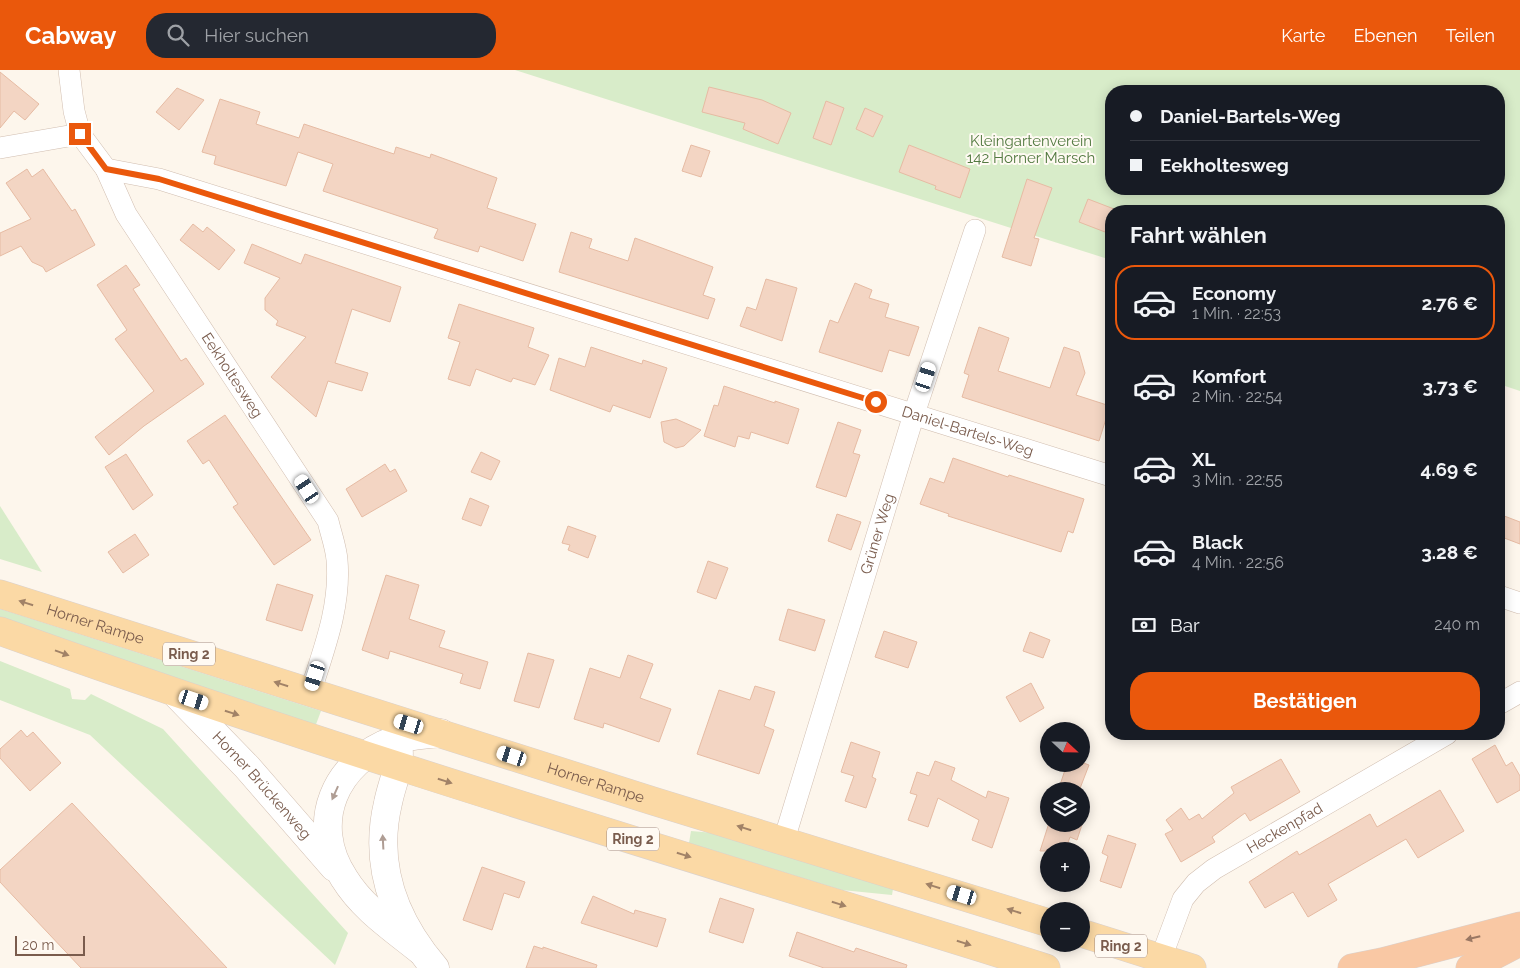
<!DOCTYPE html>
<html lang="de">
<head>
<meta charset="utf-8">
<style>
  :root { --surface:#171b24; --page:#242831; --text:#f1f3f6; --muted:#9ea1a6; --line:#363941; --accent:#ea580c }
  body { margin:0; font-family:Raleway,sans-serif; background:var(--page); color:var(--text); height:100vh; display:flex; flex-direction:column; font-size:19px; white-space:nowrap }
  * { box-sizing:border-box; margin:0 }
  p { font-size:16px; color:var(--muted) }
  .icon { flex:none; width:28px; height:28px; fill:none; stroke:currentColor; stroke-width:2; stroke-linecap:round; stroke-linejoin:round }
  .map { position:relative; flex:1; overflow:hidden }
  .side { position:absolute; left:1105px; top:135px; width:400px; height:535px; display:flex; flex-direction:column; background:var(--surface); border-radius:20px; box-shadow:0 2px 12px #0003 }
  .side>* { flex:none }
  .top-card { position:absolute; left:1105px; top:15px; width:400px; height:110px; border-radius:20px; box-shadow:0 2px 12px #0003; display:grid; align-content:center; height:110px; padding:0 25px; background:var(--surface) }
  .needle { width:32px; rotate:112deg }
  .tools { position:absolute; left:1040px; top:652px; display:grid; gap:10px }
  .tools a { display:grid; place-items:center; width:50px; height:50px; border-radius:50%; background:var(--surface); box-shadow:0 2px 12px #0003; font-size:25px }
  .scale { position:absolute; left:15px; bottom:12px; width:70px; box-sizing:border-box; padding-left:5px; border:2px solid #7a5c4d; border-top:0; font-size:14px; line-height:18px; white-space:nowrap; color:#7a5c4d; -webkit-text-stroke:4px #fffaf3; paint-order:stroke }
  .end { position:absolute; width:22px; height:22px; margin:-11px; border:6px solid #ea580c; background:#fff; box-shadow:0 0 0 2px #fff }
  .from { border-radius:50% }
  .car { position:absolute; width:15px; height:30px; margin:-15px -8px; border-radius:6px; box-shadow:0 0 4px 1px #0007; background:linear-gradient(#fff 24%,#345 0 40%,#fff 0 76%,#345 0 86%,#fff 0) }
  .top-card b { display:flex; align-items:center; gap:18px; height:48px; font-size:19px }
  .top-card b+b { border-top:1px solid var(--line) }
  .top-card i { width:12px; height:12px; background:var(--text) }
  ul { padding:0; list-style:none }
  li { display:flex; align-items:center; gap:15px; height:75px; margin:0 10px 8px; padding:0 15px; border:2px solid transparent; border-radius:20px }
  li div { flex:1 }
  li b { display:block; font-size:19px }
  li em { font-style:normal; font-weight:700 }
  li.current { border-color:var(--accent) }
  li>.icon { width:45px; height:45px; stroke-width:1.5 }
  h2 { padding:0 25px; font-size:22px; line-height:60px }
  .pay { display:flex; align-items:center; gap:12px; height:55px; padding:0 25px; font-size:19px }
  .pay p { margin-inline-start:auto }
  .primary-button { display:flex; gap:10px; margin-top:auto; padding:10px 25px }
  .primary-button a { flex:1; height:58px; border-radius:20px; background:var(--accent); color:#fff; font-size:20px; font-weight:700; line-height:58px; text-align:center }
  header { display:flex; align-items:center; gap:30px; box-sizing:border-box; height:70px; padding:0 25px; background:var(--accent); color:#fff }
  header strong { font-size:24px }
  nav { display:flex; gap:28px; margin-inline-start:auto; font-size:18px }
  .search { width:350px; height:45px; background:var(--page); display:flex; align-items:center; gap:12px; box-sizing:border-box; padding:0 18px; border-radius:20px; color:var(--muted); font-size:19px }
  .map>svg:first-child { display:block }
  .green { fill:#d8ecc9; fill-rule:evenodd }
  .building { fill:#f3d5c3; stroke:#e6bba3 }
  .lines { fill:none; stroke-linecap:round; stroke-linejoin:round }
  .minor-casing { stroke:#d1beb0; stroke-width:22 }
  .tertiary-casing { stroke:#d1beb0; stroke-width:29 }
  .primary-casing { stroke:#dad1cd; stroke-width:29 }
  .trunk-casing { stroke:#dad1cd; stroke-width:29 }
  .minor { stroke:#fff; stroke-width:21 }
  .tertiary { stroke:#fff; stroke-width:28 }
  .primary { stroke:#fbd9a5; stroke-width:28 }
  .trunk { stroke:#f9c8a4; stroke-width:28 }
  .oneway { fill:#a18267 }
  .oneway2 { fill:#af9d94 }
  .oneway3 { fill:#9a7763 }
  .route { stroke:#ea580c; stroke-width:6 }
  .labels { text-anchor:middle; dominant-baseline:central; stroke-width:4; stroke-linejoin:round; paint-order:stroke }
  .shield { fill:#fffaf3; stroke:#a28b7f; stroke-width:1 }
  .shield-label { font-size:14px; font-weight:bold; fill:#7a5c4d }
  .park-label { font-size:15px; fill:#537a41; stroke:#fffaf3 }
  .street-label { font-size:15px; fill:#7a5c4d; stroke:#fffaf3 }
</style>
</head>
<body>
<header>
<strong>Cabway</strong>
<div class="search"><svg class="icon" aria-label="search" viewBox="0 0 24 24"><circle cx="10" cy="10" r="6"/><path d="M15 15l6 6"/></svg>Hier suchen</div>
<nav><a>Karte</a><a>Ebenen</a><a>Teilen</a></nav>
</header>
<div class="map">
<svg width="1520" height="898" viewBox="0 0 1520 898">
  <rect width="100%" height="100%" fill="#fdf6ec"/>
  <g class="green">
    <path d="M515,0H1520V321L1499,314V141H1111V190ZM1111,21H1499V119H1111Z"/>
    <path d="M0,436L42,502L0,489Z"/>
    <path d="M0,539L321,641L315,657L0,547Z"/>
    <path d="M0,591L70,619L72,629L85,630L91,624L163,659L348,863L335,895L90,665L0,630Z"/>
    <path d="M691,761L714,763L893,819L892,825L842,820L689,773Z"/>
  </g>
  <g class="building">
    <path d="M0,2L39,34L25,50L14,41L0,58Z"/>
    <path d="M709,17L762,30L791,43L778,74L743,59L745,53L702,42Z"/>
    <path d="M177,18L204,30L179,60L156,42Z"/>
    <path d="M220,29L260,42L256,54L299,68L304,54L394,84L396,77L430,88L431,84L497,108L487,138L536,154L523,191L480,176L478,182L434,168L438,159L323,121L333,94L298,82L286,116L214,94L216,86L202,82Z"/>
    <path d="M826,31L844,38L831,75L813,68Z"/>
    <path d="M865,38L883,46L873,67L856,59Z"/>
    <path d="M691,75L710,81L701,107L682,101Z"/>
    <path d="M909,75L970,99L960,128L935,119L936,116L899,102Z"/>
    <path d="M27,99L32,107L43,99L72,141L75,139L95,175L46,202L43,197L32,192L21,176L0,186V163L31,149L6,113Z"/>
    <path d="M1027,109L1052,118L1034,168L1039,169L1031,196L1002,187Z"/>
    <path d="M1088,129L1114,139L1105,162L1079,152Z"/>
    <path d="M193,154L203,162L207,157L235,180L219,200L180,170Z"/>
    <path d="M571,162L592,169L589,178L628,191L635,168L713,197L703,225L715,229L708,249L559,202Z"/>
    <path d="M252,174L301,194L305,184L401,217L390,252L352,239L335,293L368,303L362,321L328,311L316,347L271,307L306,267L276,255L278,251L265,240V228L280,208L244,193Z"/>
    <path d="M126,195L140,215L133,219L181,291L186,288L204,314L144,356L109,385L95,367L154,321L115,269L127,260L97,215Z"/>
    <path d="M766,209L797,218L782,271L740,256L747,237L756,240Z"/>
    <path d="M855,213L872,220L869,228L889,234L885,247L919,257L909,286L889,280L882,302L819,282L830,250L838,253Z"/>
    <path d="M459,234L534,258L528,277L549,285L535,315L513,308L511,312L476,299L470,316L448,309L460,272L448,268Z"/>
    <path d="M979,257L1009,268L998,301L1050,318L1064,277L1079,282L1085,303L1076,325L1110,336L1099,371L962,327L969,305L964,303Z"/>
    <path d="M591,277L642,294L643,290L667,298L650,348L613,335L610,342L550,320L559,288L585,297Z"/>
    <path d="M724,316L775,333V331L799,339L788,374L751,362L749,369L738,366L735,377L704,366L714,335L718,336Z"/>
    <path d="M225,345L311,470L274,495L233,437L238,434L209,390L203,394L187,371Z"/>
    <path d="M676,349L701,360L684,376L676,378L664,372L661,352Z"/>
    <path d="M838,352L861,360L853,383L860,385L846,427L816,417Z"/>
    <path d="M481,382L500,391L491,410L471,402Z"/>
    <path d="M126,384L153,425L133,440L105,397Z"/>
    <path d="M953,388L1008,407L1009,405L1084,429L1073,463L1068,461L1061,482L948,446L949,444L920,434L930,408L944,413Z"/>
    <path d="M385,394L390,402L395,399L407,421L362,447L346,419Z"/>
    <path d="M470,428L489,436L481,456L462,449Z"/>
    <path d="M837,444L861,452L851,480L828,471Z"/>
    <path d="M1499,444L1520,452V474L1499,466Z"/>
    <path d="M568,456L596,466L588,488L568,480L570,475L562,473Z"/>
    <path d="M135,464L149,485L123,503L108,482Z"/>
    <path d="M708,491L728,498L716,529L697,522Z"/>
    <path d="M386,505L419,515L409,549L445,561L439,577L488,592L480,619L460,613L463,604L390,581L388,589L362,580Z"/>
    <path d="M277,514L313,525L302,561L266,550Z"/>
    <path d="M788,539L825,550L815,581L779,570Z"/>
    <path d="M884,561L917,572L908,598L875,587Z"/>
    <path d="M1030,562L1050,570L1043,588L1023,581Z"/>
    <path d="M528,583L554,590L539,638L514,631Z"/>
    <path d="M628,585L653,594L640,628L671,639L659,672L604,653L603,658L574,649L590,598L620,608Z"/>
    <path d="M1031,613L1044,638L1020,652L1006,627Z"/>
    <path d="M755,616L775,622L764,656L774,660L759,704L697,684L719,620L750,630Z"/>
    <path d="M21,660L27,667L33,662L61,693L30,721L0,688V679Z"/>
    <path d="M851,672L880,682L872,707L876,709L866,738L845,731L854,706L841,702Z"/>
    <path d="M1495,675L1506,696L1512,692L1520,706V720L1497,733L1472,689Z"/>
    <path d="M1281,689L1300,722L1250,751L1245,743L1212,767L1215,772L1181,792L1165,764L1173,760L1166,750L1181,738L1189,750L1199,744L1202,749L1234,723L1231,717Z"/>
    <path d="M935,691L955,698L951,710L986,728L988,721L1009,728L992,778L972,770L979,750L938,728L928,757L908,750L917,725L910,723L917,702L929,706Z"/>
    <path d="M1081,692L1089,695L1079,721H1058L1067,694Z"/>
    <path d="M1440,720L1464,761L1418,788L1406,769L1328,814L1337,830L1308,847L1293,822L1265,838L1249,812L1297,781L1299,785L1370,744L1377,757Z"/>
    <path d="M72,733L227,898H81L0,812V800Z"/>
    <path d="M1081,737L1087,739L1077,770L1070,767L1065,781H1040L1049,753L1081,754Z"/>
    <path d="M1108,765L1136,774L1121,818L1100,811L1108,786L1102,783Z"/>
    <path d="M482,797L525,812L519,828L504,823L492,860L463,850Z"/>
    <path d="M593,826L634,844L635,840L666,849L657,877L581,853Z"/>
    <path d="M720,828L754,839L743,873L709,862Z"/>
    <path d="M797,862L854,882L856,878L907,895L906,898H824L789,886Z"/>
    <path d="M534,876L543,879V877L597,895L596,898H526Z"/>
  </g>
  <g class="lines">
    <defs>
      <g id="minor">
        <path id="s1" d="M69,0L74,41L80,64L106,99L126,144L328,451C331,464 336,477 337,490C341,536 324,579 310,623"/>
        <path d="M0,78L80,64"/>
        <path id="s2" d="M106,99L159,109L1111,406"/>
        <path d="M1499,526L1520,533"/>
        <path d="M1499,634L1520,622"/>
        <path id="s3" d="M784,770L914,344L975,160"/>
        <path id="s4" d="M1161,888L1183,829L1196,813L1214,799L1447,664"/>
      </g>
      <g id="tertiary">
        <path id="s5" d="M177,625L247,697L334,797"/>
        <path d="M398,673C402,695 392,712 388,733C373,796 394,850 435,898"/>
        <path d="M421,881C394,859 363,839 344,808C308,753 335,691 395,670C410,665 426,665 441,663"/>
      </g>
      <g id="primary">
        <path id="s6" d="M0,524L653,731L1049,853"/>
        <path d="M0,561C345,685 696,789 1046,898"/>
        <path d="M1081,863L1192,898"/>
      </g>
      <g id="trunk">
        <path d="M1352,898L1382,892L1520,856"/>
        <path d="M1470,898L1520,872"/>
      </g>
    </defs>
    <use href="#minor" class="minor-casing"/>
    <use href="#tertiary" class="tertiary-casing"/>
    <use href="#primary" class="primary-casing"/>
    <use href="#trunk" class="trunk-casing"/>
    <use href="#minor" class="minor"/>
    <use href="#tertiary" class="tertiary"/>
    <use href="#primary" class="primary"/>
    <use href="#trunk" class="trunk"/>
  </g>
  <defs><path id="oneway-solid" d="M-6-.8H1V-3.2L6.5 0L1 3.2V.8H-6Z" transform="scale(1.25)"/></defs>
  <g class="oneway">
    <use href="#oneway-solid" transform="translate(26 533) rotate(-162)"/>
    <use href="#oneway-solid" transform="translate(62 583) rotate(20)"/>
    <use href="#oneway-solid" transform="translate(281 614) rotate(-162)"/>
    <use href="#oneway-solid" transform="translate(232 643) rotate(18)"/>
    <use href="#oneway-solid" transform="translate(445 711) rotate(17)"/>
    <use href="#oneway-solid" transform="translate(744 758) rotate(-163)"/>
    <use href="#oneway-solid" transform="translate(684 785) rotate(17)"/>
    <use href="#oneway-solid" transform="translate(933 816) rotate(-163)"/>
    <use href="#oneway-solid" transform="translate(839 834) rotate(17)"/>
    <use href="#oneway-solid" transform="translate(1014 841) rotate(-162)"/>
    <use href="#oneway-solid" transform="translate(964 873) rotate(17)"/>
  </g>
  <g class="oneway2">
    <use href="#oneway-solid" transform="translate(335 723) rotate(114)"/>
    <use href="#oneway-solid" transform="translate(383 772) rotate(-93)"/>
  </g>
  <use class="oneway3" href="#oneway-solid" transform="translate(1473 868) rotate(166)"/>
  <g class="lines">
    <path class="route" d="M80,64L106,99L159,109L876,332"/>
  </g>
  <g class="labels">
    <g class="shield">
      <rect x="163" y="572.5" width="52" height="23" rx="4"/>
      <rect x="607" y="757.5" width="52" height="23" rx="4"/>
      <rect x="1095" y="864.5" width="52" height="23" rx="4"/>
    </g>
    <g class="shield-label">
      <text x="189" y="584">Ring 2</text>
      <text x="633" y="769">Ring 2</text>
      <text x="1121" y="876">Ring 2</text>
    </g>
    <g class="park-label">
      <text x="1031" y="71">Kleingartenverein<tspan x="1031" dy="17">142 Horner Marsch</tspan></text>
    </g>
    <g class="street-label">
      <text stroke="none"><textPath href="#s1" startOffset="351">Eekholtesweg</textPath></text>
      <text stroke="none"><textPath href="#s2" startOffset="901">Daniel-Bartels-Weg</textPath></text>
      <text stroke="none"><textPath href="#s3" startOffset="320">Grüner Weg</textPath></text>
      <text stroke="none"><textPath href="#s6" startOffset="100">Horner Rampe</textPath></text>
      <text stroke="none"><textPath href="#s6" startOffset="625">Horner Rampe</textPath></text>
      <text stroke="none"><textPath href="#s5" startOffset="124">Horner Brückenweg</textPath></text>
      <text stroke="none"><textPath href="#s4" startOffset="188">Heckenpfad</textPath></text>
    </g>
  </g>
</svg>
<div class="tools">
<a><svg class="needle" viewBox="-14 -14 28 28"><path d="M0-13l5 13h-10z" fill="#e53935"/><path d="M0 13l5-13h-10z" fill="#9ea1a6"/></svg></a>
<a><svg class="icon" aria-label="layers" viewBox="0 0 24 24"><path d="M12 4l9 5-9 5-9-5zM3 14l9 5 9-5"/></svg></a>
<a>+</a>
<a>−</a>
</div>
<div class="scale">20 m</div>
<i class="end from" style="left:876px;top:332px"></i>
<i class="end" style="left:80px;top:64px"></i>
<i class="car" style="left:926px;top:307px;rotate:18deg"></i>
<i class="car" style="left:307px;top:419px;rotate:327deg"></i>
<i class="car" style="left:315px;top:606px;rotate:198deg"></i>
<i class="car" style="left:194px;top:630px;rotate:108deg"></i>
<i class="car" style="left:409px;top:654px;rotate:287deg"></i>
<i class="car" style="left:512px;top:686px;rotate:288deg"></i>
<i class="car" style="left:962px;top:825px;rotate:287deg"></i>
<div class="top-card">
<b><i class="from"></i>Daniel-Bartels-Weg</b>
<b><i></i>Eekholtesweg</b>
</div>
<section class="side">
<h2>Fahrt wählen</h2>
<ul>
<li class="current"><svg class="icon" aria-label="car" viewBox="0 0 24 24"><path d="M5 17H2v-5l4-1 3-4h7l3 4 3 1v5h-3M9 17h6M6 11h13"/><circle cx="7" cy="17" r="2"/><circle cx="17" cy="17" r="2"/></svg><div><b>Economy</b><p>1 Min. · 22:53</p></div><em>2.76 €</em></li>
<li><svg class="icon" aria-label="car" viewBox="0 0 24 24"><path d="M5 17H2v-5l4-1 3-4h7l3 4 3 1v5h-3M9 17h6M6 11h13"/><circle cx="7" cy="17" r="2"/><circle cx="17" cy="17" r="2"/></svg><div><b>Komfort</b><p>2 Min. · 22:54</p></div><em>3.73 €</em></li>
<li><svg class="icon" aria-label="car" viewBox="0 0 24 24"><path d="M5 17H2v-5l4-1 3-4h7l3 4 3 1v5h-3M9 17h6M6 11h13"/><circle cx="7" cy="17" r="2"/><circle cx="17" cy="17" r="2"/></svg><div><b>XL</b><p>3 Min. · 22:55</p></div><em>4.69 €</em></li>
<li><svg class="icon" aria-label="car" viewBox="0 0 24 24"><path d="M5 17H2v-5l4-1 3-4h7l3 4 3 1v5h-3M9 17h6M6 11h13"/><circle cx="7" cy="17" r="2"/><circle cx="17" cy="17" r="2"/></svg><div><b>Black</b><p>4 Min. · 22:56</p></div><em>3.28 €</em></li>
</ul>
<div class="pay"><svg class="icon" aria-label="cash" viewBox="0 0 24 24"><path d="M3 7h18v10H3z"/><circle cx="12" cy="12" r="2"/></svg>Bar<p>240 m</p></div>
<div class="primary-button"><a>Bestätigen</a></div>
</section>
</div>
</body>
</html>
